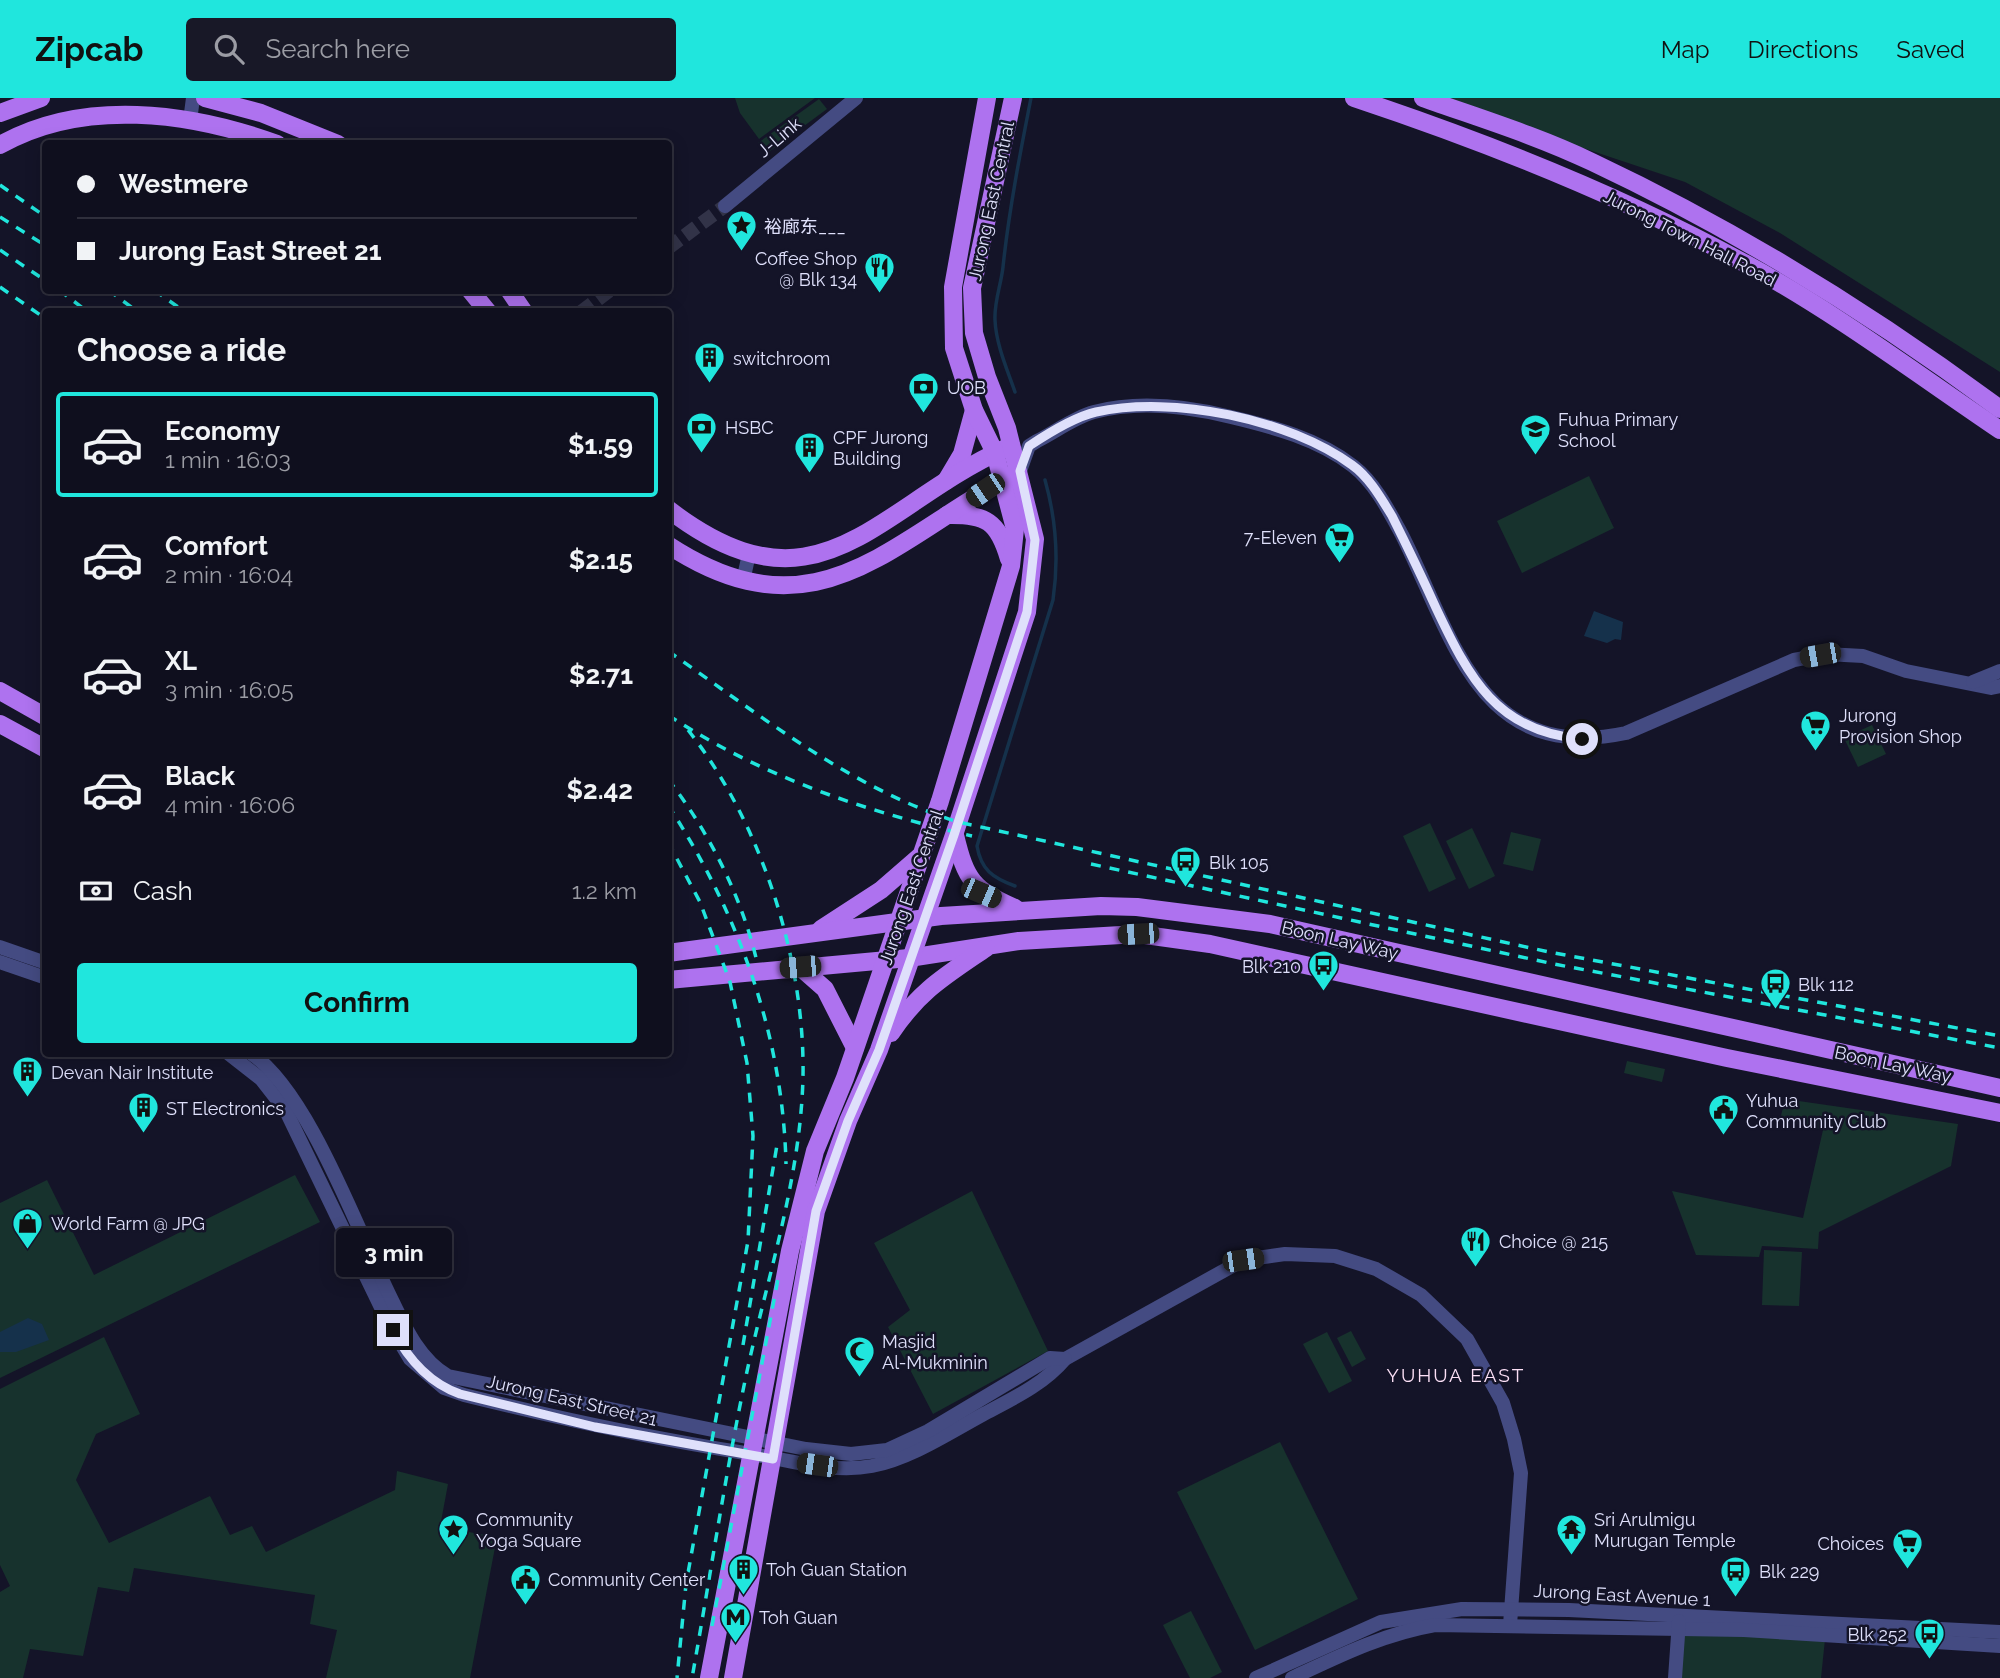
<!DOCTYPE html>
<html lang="en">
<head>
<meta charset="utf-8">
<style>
  :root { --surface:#0f0f1e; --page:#181827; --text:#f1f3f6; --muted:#9b9ca4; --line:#2f2f3c; --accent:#20e6dd }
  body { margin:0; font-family:Raleway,"Noto Sans SC",sans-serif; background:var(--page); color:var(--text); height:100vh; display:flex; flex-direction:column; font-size:26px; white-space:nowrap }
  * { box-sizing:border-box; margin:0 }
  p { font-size:23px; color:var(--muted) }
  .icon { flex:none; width:38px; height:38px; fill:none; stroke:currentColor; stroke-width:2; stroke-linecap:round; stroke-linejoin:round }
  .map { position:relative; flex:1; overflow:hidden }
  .side { position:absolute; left:42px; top:210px; width:630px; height:749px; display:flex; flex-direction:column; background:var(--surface); border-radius:7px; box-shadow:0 4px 18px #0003,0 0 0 2px var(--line) }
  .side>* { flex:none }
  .guide { position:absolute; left:42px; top:42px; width:630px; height:154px; border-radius:7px; box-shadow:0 4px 18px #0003,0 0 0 2px var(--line); display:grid; align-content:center; height:154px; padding:0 35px; background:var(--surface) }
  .end { position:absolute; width:32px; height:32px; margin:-16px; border:9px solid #dfe0fb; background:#111; box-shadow:0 0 0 4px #111 }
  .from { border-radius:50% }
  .bubble { position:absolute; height:49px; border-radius:7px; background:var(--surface); box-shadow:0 4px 18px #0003,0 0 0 2px var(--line); font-size:23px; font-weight:700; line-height:49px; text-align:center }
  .car { position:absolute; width:21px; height:42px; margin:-21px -10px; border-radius:9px; box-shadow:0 0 5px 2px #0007; background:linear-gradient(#222 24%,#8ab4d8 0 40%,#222 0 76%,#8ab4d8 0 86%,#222 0) }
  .guide b { display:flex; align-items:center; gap:24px; height:66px; font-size:26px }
  .guide b+b { border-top:2px solid var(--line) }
  .guide i { width:18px; height:18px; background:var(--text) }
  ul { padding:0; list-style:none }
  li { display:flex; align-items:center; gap:21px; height:105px; margin:0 14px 10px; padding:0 21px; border:4px solid transparent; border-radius:7px }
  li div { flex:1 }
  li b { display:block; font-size:26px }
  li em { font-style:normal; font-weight:700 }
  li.on { border-color:var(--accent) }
  li>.icon { width:63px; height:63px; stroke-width:1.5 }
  h2 { padding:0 35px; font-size:32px; line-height:84px }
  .pay { display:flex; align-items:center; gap:18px; height:77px; padding:0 35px; font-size:26px }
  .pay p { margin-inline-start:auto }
  .primary-button { display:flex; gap:14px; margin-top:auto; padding:14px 35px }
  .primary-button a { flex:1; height:80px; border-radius:7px; background:var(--accent); color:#111; font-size:28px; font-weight:700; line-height:80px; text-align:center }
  header { display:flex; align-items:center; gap:42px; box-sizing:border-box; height:98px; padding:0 35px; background:var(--accent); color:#111 }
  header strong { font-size:33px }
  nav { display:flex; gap:38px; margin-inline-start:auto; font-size:24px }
  .search { width:490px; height:63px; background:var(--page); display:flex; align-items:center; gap:18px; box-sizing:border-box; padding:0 24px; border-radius:7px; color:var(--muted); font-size:26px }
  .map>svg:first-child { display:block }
  .green { fill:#17322d }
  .water { fill:#15314b }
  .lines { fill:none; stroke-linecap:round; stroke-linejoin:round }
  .stream { stroke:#15314b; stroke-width:3.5 }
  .minor-tunnel { stroke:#323348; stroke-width:14; stroke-dasharray:14 7; stroke-linecap:butt }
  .minor { stroke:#444b82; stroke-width:14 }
  .major { stroke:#ae72ef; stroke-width:18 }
  .rail { stroke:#20e6dd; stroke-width:3.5; stroke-dasharray:10 9; stroke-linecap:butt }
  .route { stroke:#dfe0fb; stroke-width:9 }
  .labels { text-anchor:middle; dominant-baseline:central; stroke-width:5; stroke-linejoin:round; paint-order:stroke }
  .street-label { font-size:18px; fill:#dfe0fb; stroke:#141428 }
  .poi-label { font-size:18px; fill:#dfe0fb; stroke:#141428; text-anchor:start }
  .neighbourhood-label { font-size:19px; letter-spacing:2px; fill:#fce0f6; stroke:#141428 }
</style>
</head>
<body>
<header>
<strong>Zipcab</strong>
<div class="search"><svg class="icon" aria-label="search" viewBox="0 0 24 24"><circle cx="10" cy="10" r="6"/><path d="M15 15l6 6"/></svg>Search here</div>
<nav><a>Map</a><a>Directions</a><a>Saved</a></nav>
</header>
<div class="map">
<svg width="2000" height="1580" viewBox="0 0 2000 1580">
  <rect width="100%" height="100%" fill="#141428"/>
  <g class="green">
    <path d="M735,0H815L759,41L740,15Z"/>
    <path d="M1433,0H2000V274L1780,135L1685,84Z"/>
    <path d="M819,1L827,11L766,56L758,45Z"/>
    <path d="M1589,378L1614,430L1522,475L1497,423Z"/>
    <path d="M1872,627L1886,656L1858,669L1844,640Z"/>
    <path d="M1430,725L1456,781L1429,794L1403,738Z"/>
    <path d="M1472,730L1495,778L1469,791L1446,743Z"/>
    <path d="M1511,734L1541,741L1533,773L1503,766Z"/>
    <path d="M1627,963L1665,971L1662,984L1624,975Z"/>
    <path d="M1785,1001L1958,1026L1951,1068L1819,1134L1818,1151L1762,1148L1759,1159L1696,1157L1672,1093L1803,1120L1823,1032L1780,1022Z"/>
    <path d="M295,1077L320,1124L0,1280V1105L47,1082L94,1177Z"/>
    <path d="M972,1093L1048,1253L933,1316L888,1229L910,1212L874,1145Z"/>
    <path d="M1764,1152L1802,1154L1799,1208L1762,1207Z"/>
    <path d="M1351,1233L1366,1261L1352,1269L1337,1240Z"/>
    <path d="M1327,1234L1352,1283L1329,1295L1303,1246Z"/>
    <path d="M104,1239L140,1316L96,1336L76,1382L109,1445L210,1398L230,1437L252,1428L266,1454L395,1392L397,1373L448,1386L440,1429L497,1439L470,1580H326L337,1532L310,1526L315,1497L134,1470L129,1494L98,1489L83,1558L30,1551L23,1580H0V1494L10,1488L0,1467V1291Z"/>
    <path d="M1280,1344L1358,1501L1255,1552L1177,1394Z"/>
    <path d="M1191,1513L1222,1574L1210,1580H1190L1163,1527Z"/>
    <path d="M1678,1530L1825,1541L1821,1580H1677Z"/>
  </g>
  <g class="water">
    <path d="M1594,513L1623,524L1621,542L1615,541L1607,545L1584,538Z"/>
    <path d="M28,1220L42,1226L49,1242L16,1254H0V1234Z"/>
  </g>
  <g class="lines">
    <g class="stream">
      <path d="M1015,294C1007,271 996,246 995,222C994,204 1001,187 1003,169C1009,112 1020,56 1031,0"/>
      <path d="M1015,788C993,780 981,772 977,748L1053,502C1059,461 1056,421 1045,382"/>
    </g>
    <g class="minor-tunnel">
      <path d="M668,150L725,108"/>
      <path d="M581,214L610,192"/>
    </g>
    <g class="minor">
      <path d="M190,23L193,0"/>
      <path d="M725,108L856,0"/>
      <path d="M1020,373L1029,348L1037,343C1055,334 1075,319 1094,314C1139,302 1187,308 1231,319C1273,329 1319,341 1353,368C1375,385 1389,413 1402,437C1454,540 1478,666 1626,635L1794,562L1826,556L1863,558L1906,573L1991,590L2000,588"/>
      <path d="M743,483L749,456"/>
      <path d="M1973,584L2000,573"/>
      <path d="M0,849L46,865"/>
      <path d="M0,864L46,880"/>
      <path d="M229,956L261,981L286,1013L388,1224L410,1261L444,1290L464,1297C557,1320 650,1340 745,1355C785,1361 831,1376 872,1368C911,1360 947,1336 982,1317C1012,1301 1043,1287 1065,1261L1243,1162L1285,1156L1335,1158L1376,1171L1421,1197L1467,1241L1503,1305L1514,1341L1521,1375L1510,1527"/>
      <path d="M252,956C309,996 357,1131 389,1196C403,1225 418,1261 448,1278L806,1351L851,1356L887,1352L928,1333L1050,1260L1065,1261"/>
      <path d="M1256,1580L1381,1524L1462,1511L1569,1512L2000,1534"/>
      <path d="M1292,1580C1339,1558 1383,1536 1435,1527L1744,1532L2000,1548"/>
      <path d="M1675,1580L1679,1523"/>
    </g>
    <g class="major">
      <path d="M205,0L261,15L338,46"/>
      <path d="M1354,0C1489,45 1623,98 1748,167C1836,215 1917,276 2000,332"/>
      <path d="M1423,0C1479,20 1538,38 1592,64C1736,132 1872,216 2000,311"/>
      <path d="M0,15L41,0"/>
      <path d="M0,47C83,0 190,14 277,46"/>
      <path d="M470,192L488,214"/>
      <path d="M509,192L524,214"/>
      <path d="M946,383L962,356L974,312"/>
      <path d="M668,411C819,527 875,409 1006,350"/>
      <path d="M947,417C986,416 998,423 1009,461"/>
      <path d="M668,447C815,543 887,446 1011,378"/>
      <path d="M0,593L46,619"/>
      <path d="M0,626L46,651"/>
      <path d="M955,737C966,783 973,791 1015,810"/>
      <path d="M821,831L881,792L919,759"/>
      <path d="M668,855L941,818L1101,808L1137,809L1270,826L2000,990"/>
      <path d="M800,869L825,891L855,950"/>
      <path d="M668,882L909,860L1019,843L1138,836L1210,846L1727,960L2000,1015"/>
      <path d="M891,935C919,893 945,878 986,850"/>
      <path d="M709,1580L790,1153L815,1053L845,980L940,703L1011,468L1015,431L995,355L974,312L954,250L953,189L987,0"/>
      <path d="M733,1580L816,1113L848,1023L879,952L954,737L1027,514L1035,441L1007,330L987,279L974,235L972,190L1013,0"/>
    </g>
    <g class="rail">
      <path d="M0,87L46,119"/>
      <path d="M0,119L46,148"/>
      <path d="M0,152L46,183"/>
      <path d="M0,189L46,221"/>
      <path d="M59,192L88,214"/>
      <path d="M108,192L138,214"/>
      <path d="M154,192L185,214"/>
      <path d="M668,553C760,617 850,690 958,724L1549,854L2000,938"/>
      <path d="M668,617C762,679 864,713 972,738"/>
      <path d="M688,632C761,724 805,861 803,978C801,1079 767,1180 746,1278C725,1378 710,1480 692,1580"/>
      <path d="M668,681C709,734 742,799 757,864"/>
      <path d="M668,707C738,814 783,937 786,1066"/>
      <path d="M668,744L700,804L730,884L747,965L753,1038L748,1143L686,1486L677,1580"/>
      <path d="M1091,766L1554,866L2000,950"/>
      <path d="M743,1247L777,1047"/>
      <path d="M712,1528L778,1181"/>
    </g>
  </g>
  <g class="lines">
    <path class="route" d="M393,1232C408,1261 429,1285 460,1296L595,1329L773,1361L816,1113L848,1023L879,952L954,737L1027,514L1035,442L1020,373L1029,348C1047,336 1074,319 1096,314C1173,297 1289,321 1352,367C1369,379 1381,400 1392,418C1407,448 1422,479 1436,510C1469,580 1497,634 1582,641"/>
  </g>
  <defs>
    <symbol id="sight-pin" viewBox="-11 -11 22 30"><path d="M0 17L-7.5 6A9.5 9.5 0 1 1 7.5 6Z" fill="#20e6dd" stroke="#141428"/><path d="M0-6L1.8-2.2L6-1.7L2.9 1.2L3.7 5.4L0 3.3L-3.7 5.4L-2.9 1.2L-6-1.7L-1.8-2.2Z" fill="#111"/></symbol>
    <symbol id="restaurant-pin" viewBox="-11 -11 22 30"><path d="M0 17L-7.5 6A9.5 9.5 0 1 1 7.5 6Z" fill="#20e6dd" stroke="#141428"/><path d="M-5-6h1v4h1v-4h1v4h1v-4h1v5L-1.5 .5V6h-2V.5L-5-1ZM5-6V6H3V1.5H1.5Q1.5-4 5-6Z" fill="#111"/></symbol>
    <symbol id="building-pin" viewBox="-11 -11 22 30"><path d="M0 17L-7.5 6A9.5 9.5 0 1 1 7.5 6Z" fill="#20e6dd" stroke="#141428"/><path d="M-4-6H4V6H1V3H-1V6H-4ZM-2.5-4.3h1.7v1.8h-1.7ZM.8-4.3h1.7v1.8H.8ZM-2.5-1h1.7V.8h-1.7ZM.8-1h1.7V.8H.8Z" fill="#111"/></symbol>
    <symbol id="bank-pin" viewBox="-11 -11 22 30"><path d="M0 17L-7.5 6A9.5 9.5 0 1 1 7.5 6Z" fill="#20e6dd" stroke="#141428"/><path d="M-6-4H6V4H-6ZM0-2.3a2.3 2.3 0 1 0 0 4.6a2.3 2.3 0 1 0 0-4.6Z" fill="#111"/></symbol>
    <symbol id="school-pin" viewBox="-11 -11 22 30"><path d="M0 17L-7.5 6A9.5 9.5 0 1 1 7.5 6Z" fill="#20e6dd" stroke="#141428"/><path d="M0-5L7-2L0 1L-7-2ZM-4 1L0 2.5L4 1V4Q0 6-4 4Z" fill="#111"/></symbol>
    <symbol id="supermarket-pin" viewBox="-11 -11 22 30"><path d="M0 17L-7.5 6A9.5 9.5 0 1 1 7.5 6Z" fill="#20e6dd" stroke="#141428"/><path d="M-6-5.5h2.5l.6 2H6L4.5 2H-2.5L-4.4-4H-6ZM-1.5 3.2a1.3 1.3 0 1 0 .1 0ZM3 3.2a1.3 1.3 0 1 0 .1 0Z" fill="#111"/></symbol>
    <symbol id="bus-pin" viewBox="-11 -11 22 30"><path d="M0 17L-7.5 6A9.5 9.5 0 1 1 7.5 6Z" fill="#20e6dd" stroke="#141428"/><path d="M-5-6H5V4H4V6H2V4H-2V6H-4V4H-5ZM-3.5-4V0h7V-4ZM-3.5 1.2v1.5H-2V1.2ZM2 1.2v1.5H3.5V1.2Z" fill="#111"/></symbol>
    <symbol id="civic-pin" viewBox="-11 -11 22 30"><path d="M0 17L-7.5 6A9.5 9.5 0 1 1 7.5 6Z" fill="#20e6dd" stroke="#141428"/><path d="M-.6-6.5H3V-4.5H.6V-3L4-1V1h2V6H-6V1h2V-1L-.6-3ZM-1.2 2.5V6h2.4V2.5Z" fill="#111"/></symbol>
    <symbol id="shop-pin" viewBox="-11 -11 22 30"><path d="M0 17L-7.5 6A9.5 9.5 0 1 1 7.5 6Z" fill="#20e6dd" stroke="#141428"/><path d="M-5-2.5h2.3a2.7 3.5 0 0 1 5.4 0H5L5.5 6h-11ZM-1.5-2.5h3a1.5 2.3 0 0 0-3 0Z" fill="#111"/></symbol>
    <symbol id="mosque-pin" viewBox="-11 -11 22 30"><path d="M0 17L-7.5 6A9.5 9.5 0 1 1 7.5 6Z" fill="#20e6dd" stroke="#141428"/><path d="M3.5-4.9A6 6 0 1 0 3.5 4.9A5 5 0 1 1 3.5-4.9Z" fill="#111"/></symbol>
    <symbol id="temple-pin" viewBox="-11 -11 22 30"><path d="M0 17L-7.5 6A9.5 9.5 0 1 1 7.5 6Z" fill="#20e6dd" stroke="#141428"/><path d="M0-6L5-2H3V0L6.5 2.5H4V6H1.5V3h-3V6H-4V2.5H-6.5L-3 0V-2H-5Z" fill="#111"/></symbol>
    <symbol id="metro-pin" viewBox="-11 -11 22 30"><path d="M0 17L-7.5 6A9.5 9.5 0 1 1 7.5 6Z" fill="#20e6dd" stroke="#141428"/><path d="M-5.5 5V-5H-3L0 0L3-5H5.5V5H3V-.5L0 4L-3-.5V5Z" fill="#111"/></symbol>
  </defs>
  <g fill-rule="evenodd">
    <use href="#sight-pin" x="724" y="110" width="35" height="47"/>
    <use href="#restaurant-pin" x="862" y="152" width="35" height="47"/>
    <use href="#building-pin" x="692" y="242" width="35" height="47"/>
    <use href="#bank-pin" x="906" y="272" width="35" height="47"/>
    <use href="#bank-pin" x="684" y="312" width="35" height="47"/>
    <use href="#school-pin" x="1518" y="314" width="35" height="47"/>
    <use href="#building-pin" x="792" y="332" width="35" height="47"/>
    <use href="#supermarket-pin" x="1322" y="422" width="35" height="47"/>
    <use href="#supermarket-pin" x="1798" y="610" width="35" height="47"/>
    <use href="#bus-pin" x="1168" y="746" width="35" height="47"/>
    <use href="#bus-pin" x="1306" y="850" width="35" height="47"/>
    <use href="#bus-pin" x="1758" y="868" width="35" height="47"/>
    <use href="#building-pin" x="10" y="956" width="35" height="47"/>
    <use href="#building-pin" x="126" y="992" width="35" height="47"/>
    <use href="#civic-pin" x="1706" y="994" width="35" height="47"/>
    <use href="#shop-pin" x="10" y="1108" width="35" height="47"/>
    <use href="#restaurant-pin" x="1458" y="1126" width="35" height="47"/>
    <use href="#mosque-pin" x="842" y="1236" width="35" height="47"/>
    <use href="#sight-pin" x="436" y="1414" width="35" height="47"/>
    <use href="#temple-pin" x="1554" y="1414" width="35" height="47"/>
    <use href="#supermarket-pin" x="1890" y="1428" width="35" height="47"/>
    <use href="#building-pin" x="726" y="1454" width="35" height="47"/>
    <use href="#bus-pin" x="1718" y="1456" width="35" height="47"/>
    <use href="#civic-pin" x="508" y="1464" width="35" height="47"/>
    <use href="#metro-pin" x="718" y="1502" width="35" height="47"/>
    <use href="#bus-pin" x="1912" y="1518" width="35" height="47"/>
  </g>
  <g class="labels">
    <g class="street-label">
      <text transform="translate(779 39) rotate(-40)">J-Link</text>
      <text transform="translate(991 103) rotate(-78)">Jurong East Central</text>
      <text transform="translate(1690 140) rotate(27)">Jurong Town Hall Road</text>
      <text transform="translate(911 789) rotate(-71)">Jurong East Central</text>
      <text transform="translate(1340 842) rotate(13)">Boon Lay Way</text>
      <text transform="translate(1893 966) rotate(12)">Boon Lay Way</text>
      <text transform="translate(572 1302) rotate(13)">Jurong East Street 21</text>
      <text transform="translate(1622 1497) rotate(3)">Jurong East Avenue 1</text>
    </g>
    <g class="poi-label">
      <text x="764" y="128">裕廊东___</text>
      <text x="857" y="160" text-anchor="end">Coffee Shop<tspan x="857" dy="21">@ Blk 134</tspan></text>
      <text x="733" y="260">switchroom</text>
      <text x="947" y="289">UOB</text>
      <text x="1558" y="321">Fuhua Primary<tspan x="1558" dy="21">School</tspan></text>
      <text x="725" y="329">HSBC</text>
      <text x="833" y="339">CPF Jurong<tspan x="833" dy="21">Building</tspan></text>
      <text x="1317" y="439" text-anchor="end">7-Eleven</text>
      <text x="1839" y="617">Jurong<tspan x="1839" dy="21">Provision Shop</tspan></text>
      <text x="1209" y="764">Blk 105</text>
      <text x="1301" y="868" text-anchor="end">Blk 210</text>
      <text x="1798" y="886">Blk 112</text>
      <text x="51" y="974">Devan Nair Institute</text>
      <text x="1746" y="1002">Yuhua<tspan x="1746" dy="21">Community Club</tspan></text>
      <text x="166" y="1010">ST Electronics</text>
      <text x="51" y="1125">World Farm @ JPG</text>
      <text x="1499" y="1143">Choice @ 215</text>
      <text x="882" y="1243">Masjid<tspan x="882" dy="21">Al-Mukminin</tspan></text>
      <text x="476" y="1421">Community<tspan x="476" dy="21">Yoga Square</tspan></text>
      <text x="1594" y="1421">Sri Arulmigu<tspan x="1594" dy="21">Murugan Temple</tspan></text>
      <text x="1884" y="1445" text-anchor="end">Choices</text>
      <text x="766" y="1471">Toh Guan Station</text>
      <text x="1759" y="1473">Blk 229</text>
      <text x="548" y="1481">Community Center</text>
      <text x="759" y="1519">Toh Guan</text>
      <text x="1907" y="1536" text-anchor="end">Blk 252</text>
    </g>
    <g class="neighbourhood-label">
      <text x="1456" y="1277">YUHUA EAST</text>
    </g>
  </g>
</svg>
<i class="end from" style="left:1582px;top:641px"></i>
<i class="end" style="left:393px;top:1232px"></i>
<div class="bubble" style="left:336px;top:1130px;width:116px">3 min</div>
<i class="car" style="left:985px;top:392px;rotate:236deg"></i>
<i class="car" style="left:1820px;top:557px;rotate:260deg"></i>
<i class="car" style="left:981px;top:795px;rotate:113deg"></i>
<i class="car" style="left:1138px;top:836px;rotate:267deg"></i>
<i class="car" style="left:800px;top:869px;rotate:265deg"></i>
<i class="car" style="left:1243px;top:1162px;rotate:82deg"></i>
<i class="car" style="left:817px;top:1367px;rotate:278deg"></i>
<div class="guide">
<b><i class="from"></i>Westmere</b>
<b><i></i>Jurong East Street 21</b>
</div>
<section class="side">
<h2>Choose a ride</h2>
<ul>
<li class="on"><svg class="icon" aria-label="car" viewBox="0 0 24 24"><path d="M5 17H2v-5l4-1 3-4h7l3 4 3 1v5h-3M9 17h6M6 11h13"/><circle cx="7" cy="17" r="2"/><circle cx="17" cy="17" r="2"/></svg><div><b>Economy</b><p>1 min · 16:03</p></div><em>$1.59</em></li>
<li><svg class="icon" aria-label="car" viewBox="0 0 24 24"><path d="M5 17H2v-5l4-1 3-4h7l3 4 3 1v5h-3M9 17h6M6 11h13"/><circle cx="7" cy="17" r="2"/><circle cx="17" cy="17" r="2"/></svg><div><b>Comfort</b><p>2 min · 16:04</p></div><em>$2.15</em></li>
<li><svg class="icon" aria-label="car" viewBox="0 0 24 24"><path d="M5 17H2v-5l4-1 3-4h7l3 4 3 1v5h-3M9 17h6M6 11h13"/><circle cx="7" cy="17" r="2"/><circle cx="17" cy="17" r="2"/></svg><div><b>XL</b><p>3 min · 16:05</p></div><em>$2.71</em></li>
<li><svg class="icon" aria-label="car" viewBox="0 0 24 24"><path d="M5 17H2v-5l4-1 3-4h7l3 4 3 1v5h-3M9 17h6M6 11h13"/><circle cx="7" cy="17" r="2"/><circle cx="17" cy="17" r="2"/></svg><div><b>Black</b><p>4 min · 16:06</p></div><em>$2.42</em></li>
</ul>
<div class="pay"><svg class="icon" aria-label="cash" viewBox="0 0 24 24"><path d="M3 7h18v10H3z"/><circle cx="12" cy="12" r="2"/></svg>Cash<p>1.2 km</p></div>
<div class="primary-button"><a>Confirm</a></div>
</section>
</div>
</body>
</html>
